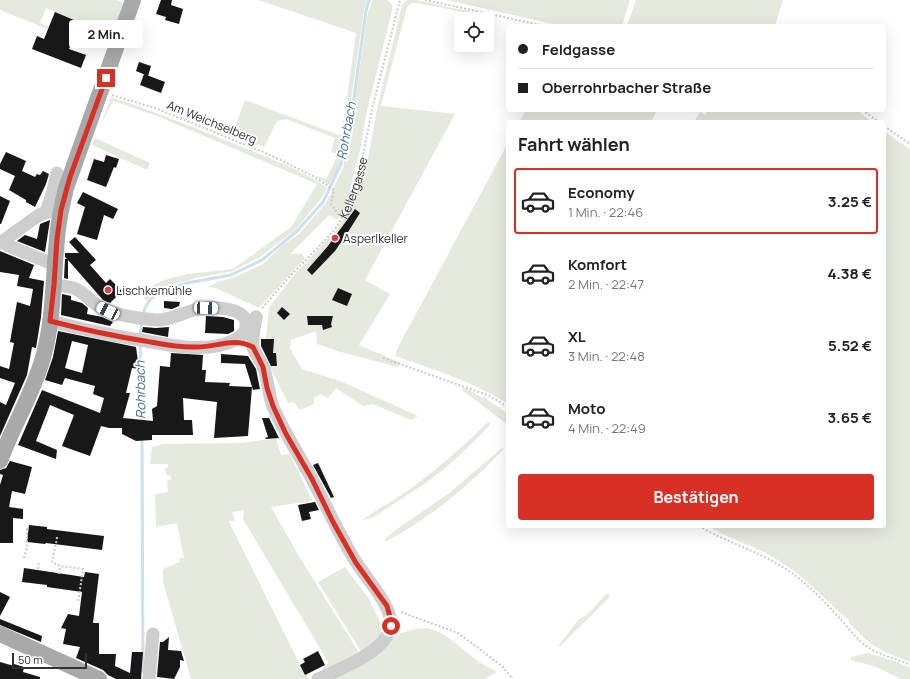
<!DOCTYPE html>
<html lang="de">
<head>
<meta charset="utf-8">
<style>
  :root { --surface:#fff; --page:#f6f6f6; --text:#202124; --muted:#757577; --line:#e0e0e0; --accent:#d93025 }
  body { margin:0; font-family:Manrope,sans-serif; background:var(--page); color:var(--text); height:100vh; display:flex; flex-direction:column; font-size:15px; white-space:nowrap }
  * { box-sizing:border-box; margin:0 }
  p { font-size:13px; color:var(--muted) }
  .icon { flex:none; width:22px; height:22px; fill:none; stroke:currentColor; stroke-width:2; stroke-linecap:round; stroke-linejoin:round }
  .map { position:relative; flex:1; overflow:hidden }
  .side { position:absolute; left:506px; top:120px; width:380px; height:408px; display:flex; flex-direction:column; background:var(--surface); border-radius:4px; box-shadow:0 4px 16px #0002 }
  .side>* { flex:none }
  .hud { position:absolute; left:506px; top:24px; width:380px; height:88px; border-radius:4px; box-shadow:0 4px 16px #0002; display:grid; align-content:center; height:88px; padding:0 12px; background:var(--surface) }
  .buttons { position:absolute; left:454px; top:12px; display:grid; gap:8px }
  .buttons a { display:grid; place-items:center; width:40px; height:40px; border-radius:4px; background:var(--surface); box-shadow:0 4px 16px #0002; font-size:20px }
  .scale { position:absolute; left:12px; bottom:10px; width:75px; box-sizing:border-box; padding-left:4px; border:2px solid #313131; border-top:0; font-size:11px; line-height:14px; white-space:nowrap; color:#313131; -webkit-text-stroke:3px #fff; paint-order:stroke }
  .end { position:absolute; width:18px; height:18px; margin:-9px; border:5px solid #d93025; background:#fff; box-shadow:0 0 0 2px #fff }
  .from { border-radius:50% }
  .bubble { position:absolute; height:28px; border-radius:4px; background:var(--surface); box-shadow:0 4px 16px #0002; font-size:13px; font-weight:700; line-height:28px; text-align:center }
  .car { position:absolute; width:12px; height:24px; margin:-12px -6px; border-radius:5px; box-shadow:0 0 3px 1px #0007; background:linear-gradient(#fff 24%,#345 0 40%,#fff 0 76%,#345 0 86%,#fff 0) }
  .hud b { display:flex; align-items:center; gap:14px; height:38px; font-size:15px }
  .hud b+b { border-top:1px solid var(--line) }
  .hud i { width:10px; height:10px; background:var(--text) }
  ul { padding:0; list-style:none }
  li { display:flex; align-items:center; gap:12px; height:66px; margin:0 8px 6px; padding:0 4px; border:2px solid transparent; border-radius:4px }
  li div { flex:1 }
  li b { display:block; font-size:15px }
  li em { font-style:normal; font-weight:700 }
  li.active { border-color:var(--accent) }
  li>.icon { width:36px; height:36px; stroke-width:1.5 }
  h2 { padding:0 12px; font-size:18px; line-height:48px }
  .button { display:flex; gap:8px; margin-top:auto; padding:8px 12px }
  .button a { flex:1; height:46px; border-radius:4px; background:var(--accent); color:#fff; font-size:16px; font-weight:700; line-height:46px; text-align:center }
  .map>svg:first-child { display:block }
  .green { fill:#e4eadd }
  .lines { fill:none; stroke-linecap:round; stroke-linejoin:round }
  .stream { stroke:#cde0ec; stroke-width:3 }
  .building { fill:#181818; fill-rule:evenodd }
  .path { stroke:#cbcbcb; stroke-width:2; stroke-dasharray:2 2; stroke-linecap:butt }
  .minor { stroke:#cecece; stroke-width:13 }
  .major { stroke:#a9a9a9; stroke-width:16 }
  .route { stroke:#d93025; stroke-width:5 }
  .poi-dot { fill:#e03b47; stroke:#fff; stroke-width:1.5 }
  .labels { text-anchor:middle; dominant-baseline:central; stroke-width:4; stroke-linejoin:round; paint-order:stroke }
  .street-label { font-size:12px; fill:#313131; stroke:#fff }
  .poi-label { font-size:12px; fill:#313131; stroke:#fff; text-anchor:start }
  .water-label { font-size:13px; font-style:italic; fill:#417291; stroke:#fff }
</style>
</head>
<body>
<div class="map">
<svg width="910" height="679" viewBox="0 0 910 679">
  <rect width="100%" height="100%" fill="#fff"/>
  <g class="green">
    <path d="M0,0H116L123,3L113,38L106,28L88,21L82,25L74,22L75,20L46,8L40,23L79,39L86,36L92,40L90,46L0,10Z"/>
    <path d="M258,0H367L364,11L345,141L340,164L329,185L317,177V176L326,179L335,161L337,154L331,152L335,138L286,119L277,121L264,147L232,135L245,100L339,135L342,132L356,33Z"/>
    <path d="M373,0H388L392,5V11L366,115L360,151L350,189L352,192L344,210L337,220L329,215L290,254H302L305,258L259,308L216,288L208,287L217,282L233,278L263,264L284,244L299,234L326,203L343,168L355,101L368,12Z"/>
    <path d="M407,0H416L506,20L417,3H412L407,7L381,106L455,114L365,280L390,294L359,345L401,363L397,367L341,352L317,344L316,331L291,340L290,349L302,369L340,381L418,416L411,420L373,404L363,406L336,388L328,398L321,394L314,398V404L300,410L294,402L288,403L269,365L265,349L269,307L295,274L338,228L351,207L365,176L377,109L402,5Z"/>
    <path d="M447,0H630L622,26H562Z"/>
    <path d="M636,0H783L775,26H627Z"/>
    <path d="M111,97C157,112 200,130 245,148C270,159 305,171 327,188L320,200L295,230L260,257L233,271L196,278L157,289L153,292L147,301L141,295L151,286L167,279L188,274L233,269L292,226L317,184L157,116L113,101L102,122L101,123Z"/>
    <path d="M526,110H657L651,122H519Z"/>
    <path d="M708,110H857L872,122H694L700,112L705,115Z"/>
    <path d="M884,131L910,149V662L887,653L871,644L849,623L848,618L847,619C825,599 804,576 779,561C757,546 730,540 708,526H884Z"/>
    <path d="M95,138L150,163L147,170L92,145Z"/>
    <path d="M508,143V404C474,382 434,370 396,356V351Z"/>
    <path d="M464,387L481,397H484L508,414V425L462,390Z"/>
    <path d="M487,423H490V425C470,446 449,466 426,483C416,490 405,496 395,503C384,510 376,518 363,520C379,507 398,499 414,486C440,467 463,446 487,423Z"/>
    <path d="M276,438L281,455L290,454L312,501L271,507L300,558L361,656L325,673L322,668L328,664V662L243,519L244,510L232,512L235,521H229L231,526L305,675L307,674L308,679H191L163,582V569L180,562L179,558H184L177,523L156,527L155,494L168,492L167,481L171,479L170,475H167L165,469L168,467V464H150L152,447L164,444L243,443Z"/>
    <path d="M502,448L504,449C467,487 432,517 385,542V539L397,529L448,494Z"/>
    <path d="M345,567L369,599L386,634L362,653L318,582Z"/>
    <path d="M609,593V598L560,646H558L578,620L588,614L605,595Z"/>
    <path d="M426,628C446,631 462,650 478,661C484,666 491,668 497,672L485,679H326L392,636L415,629Z"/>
    <path d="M867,653L895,661L910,668V679H901L876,667L851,660V657Z"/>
  </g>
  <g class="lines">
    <g class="stream">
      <path d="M143,315L145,308L149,301L159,292L187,283L231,275L262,260L297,231L323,202L341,164L351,119L366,11L369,0"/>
      <path d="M140,336L142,322"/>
      <path d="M140,344L142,422"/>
      <path d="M142,438L143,672"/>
    </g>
  </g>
  <g class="building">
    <path d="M161,0H172L171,5L183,9L179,24L165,20L166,17L156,14Z"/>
    <path d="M55,12L74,20L73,22L76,24L75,27L78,28L69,49L86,55L81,68L32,49L37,36L44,39Z"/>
    <path d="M139,62L151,66L148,76L136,71Z"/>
    <path d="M144,74L165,82L161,93L140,85Z"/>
    <path d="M6,152L26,161L22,171L35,177L37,174L40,175L43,171L49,174L46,184L35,207L26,202V200L9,190L15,176L0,169V164Z"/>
    <path d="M106,155L119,159L116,168L114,167L106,187L87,180L94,159L104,162Z"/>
    <path d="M83,192L118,209L113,219L104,215L97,240L77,234L85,207L77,203Z"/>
    <path d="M0,196L10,201L1,224H0Z"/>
    <path d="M355,209L360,213L348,232L335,251L312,275L307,270L328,246Z"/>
    <path d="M50,220L45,252L17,241L25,235L37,239L40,224Z"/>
    <path d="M75,237L96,260L90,265L106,283L110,279L122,291L110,303L103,300L68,260V279L64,278L65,259H67L65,257V253H79L69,242Z"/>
    <path d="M0,251L34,265L29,278L44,281L41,317L36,348L32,347L27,375L0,436V402L6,405L15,383L0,378V366L9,369L14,343L10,342L17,302L30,306L33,289L17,286L19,275L0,272Z"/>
    <path d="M338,288L352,294L347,306L332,300Z"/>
    <path d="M62,294L71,296V300L82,303L88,308L87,314L102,317L113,322L110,326L61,315Z"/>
    <path d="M164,301L180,302L179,306L172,309L164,308Z"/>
    <path d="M282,307L290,314L284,320L277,313Z"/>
    <path d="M206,316L223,317L234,320V331L228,334L205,333Z"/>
    <path d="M307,316H333L331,324L332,327L323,330L322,325H308Z"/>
    <path d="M143,327L156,328L169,327L168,337L142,332Z"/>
    <path d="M58,331L136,347L139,369L132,368L126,393H130L123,418L153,421L152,409L157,406L160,366L170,367L171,353L203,355L202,370H206L205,382L230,383L229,386L252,387L248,436L214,438L217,402L183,398L184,420H192L193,435H152V440L136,441L122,434V428H109L101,426L90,456L62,446L74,415L50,405L36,441L57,450L56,459L18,445L42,390L100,413L104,398L93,394L95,386L65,378L62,385L45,380L53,357ZM72,341L88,345L82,373L65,368Z"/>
    <path d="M261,339H274L273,353H276L277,366H271L261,346Z"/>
    <path d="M221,354L248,356L256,369L260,389L253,390L245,364L221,363Z"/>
    <path d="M262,418H269L279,438L266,439L265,438L268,437Z"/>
    <path d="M10,461L32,467L25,494L12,491L9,507L23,509V519L13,518V543H0V485L3,475L0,474V470L6,468Z"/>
    <path d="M318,463L334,497L331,498L313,465Z"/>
    <path d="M315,502L319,510L309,512L311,519L302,521L298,505Z"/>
    <path d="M29,525L47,527V529L104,536L102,550L46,543L45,544L27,542Z"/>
    <path d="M24,568L84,577L85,572L99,574L93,623H99V654H116L115,666L130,673L132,652H143L141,679H116L108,675L103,670L76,658L80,647L63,644L66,629L61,628L68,614L79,616L82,592L47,587V585L22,582Z"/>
    <path d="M0,592L10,597L0,616Z"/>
    <path d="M0,619L42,636L41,642L0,625Z"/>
    <path d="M169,637L168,650L181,651L184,661L180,660V667L174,679L157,677L160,642H163Z"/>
    <path d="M318,651L325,665L305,675L300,665L305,662L303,659Z"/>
    <path d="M0,662L14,666V664L24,667L23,672L40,677V679H0Z"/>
  </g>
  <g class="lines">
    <g class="path">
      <path d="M425,0L545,26"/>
      <path d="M112,95L155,108L268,154L313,176L334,190L331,204L338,214L342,217"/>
      <path d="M862,110L879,122"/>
      <path d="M884,126L910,144"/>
      <path id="s1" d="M262,308L291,275L329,236L338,225L346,210L359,175L373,105L400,0"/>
      <path d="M383,358L490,396L508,407"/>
      <path d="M699,526C728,543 761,552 789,571C809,585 826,603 842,621C850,630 858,641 868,647C880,656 896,658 910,665"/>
      <path d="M57,537C56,546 53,554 52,562L60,566L83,569L78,603"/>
      <path d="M24,558L27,547V526"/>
      <path d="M38,569L39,561"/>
      <path d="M59,574L60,566"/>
      <path d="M401,612L458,633L502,666L513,679"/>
    </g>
    <g class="minor">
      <path d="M46,212L53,191L57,173"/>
      <path d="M2,242L9,246L55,265"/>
      <path d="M0,243L39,215L51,211L61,210"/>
      <path d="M54,285C61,286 69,286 76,289C85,293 91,302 100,307C113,315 141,319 157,320C171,320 184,312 198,309C210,307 241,306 246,321C246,323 246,327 246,330"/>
      <path d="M256,317C255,323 252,341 253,347C254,352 260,360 263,366C268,379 268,393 273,407C284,432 299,455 312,479C327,507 339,535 356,562C366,578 392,606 391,625C388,651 340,669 318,679"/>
      <path d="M50,321C82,329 113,336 146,341C174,346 206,353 233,341C243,337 250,325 256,317"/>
      <path d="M149,679L153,634"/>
    </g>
    <g class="major">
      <path d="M0,461C13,425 34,392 44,354C54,316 53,278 57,239C58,222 62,205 66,188L133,0"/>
      <path d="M0,634L99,679"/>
    </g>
  </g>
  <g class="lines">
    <path class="route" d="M106,78L70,177L61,210L57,239L54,285L50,321C81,329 113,336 145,341C162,344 179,348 197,347C218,347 233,337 253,347L263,367L267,388L273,406L286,434L312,479L333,522L356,563L387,606L390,617L391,626"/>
  </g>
  <g class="poi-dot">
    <circle cx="335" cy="238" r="4"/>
    <circle cx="108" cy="290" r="4"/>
  </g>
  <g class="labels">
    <g class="street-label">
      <text transform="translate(212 122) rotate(22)">Am Weichselberg</text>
      <text stroke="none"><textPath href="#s1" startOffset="153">Kellergasse</textPath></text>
    </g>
    <g class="poi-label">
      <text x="343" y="238">Asperlkeller</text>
      <text x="116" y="290">Lischkemühle</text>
    </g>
    <g class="water-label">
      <text transform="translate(346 131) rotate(-80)">Rohrbach</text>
      <text transform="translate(140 390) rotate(-91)">Rohrbach</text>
    </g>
  </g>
</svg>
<div class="buttons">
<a><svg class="icon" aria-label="locate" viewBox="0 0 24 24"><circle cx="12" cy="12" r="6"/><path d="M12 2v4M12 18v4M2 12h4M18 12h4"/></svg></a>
</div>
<div class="scale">50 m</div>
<i class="end from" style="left:391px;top:626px"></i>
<i class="end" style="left:106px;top:78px"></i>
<div class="bubble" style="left:69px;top:20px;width:74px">2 Min.</div>
<i class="car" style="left:206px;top:308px;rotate:92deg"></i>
<i class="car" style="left:108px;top:311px;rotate:296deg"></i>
<div class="hud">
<b><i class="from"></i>Feldgasse</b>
<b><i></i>Oberrohrbacher Straße</b>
</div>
<section class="side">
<h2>Fahrt wählen</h2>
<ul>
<li class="active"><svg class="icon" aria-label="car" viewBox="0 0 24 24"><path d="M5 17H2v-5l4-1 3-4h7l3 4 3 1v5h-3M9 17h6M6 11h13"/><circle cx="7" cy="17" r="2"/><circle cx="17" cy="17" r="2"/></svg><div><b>Economy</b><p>1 Min. · 22:46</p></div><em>3.25 €</em></li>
<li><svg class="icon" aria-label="car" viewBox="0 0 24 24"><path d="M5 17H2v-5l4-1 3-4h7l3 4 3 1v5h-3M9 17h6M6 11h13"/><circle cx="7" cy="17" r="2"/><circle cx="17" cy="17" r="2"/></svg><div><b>Komfort</b><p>2 Min. · 22:47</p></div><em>4.38 €</em></li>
<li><svg class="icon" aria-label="car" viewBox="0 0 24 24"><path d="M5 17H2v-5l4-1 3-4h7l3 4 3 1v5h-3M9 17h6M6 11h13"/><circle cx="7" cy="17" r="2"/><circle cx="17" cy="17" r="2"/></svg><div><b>XL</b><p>3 Min. · 22:48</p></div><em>5.52 €</em></li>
<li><svg class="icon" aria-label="car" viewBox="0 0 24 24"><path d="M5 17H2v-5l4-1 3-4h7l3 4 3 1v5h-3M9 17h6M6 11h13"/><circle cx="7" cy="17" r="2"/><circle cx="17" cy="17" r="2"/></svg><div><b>Moto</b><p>4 Min. · 22:49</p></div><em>3.65 €</em></li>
</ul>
<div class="button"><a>Bestätigen</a></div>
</section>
</div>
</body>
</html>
